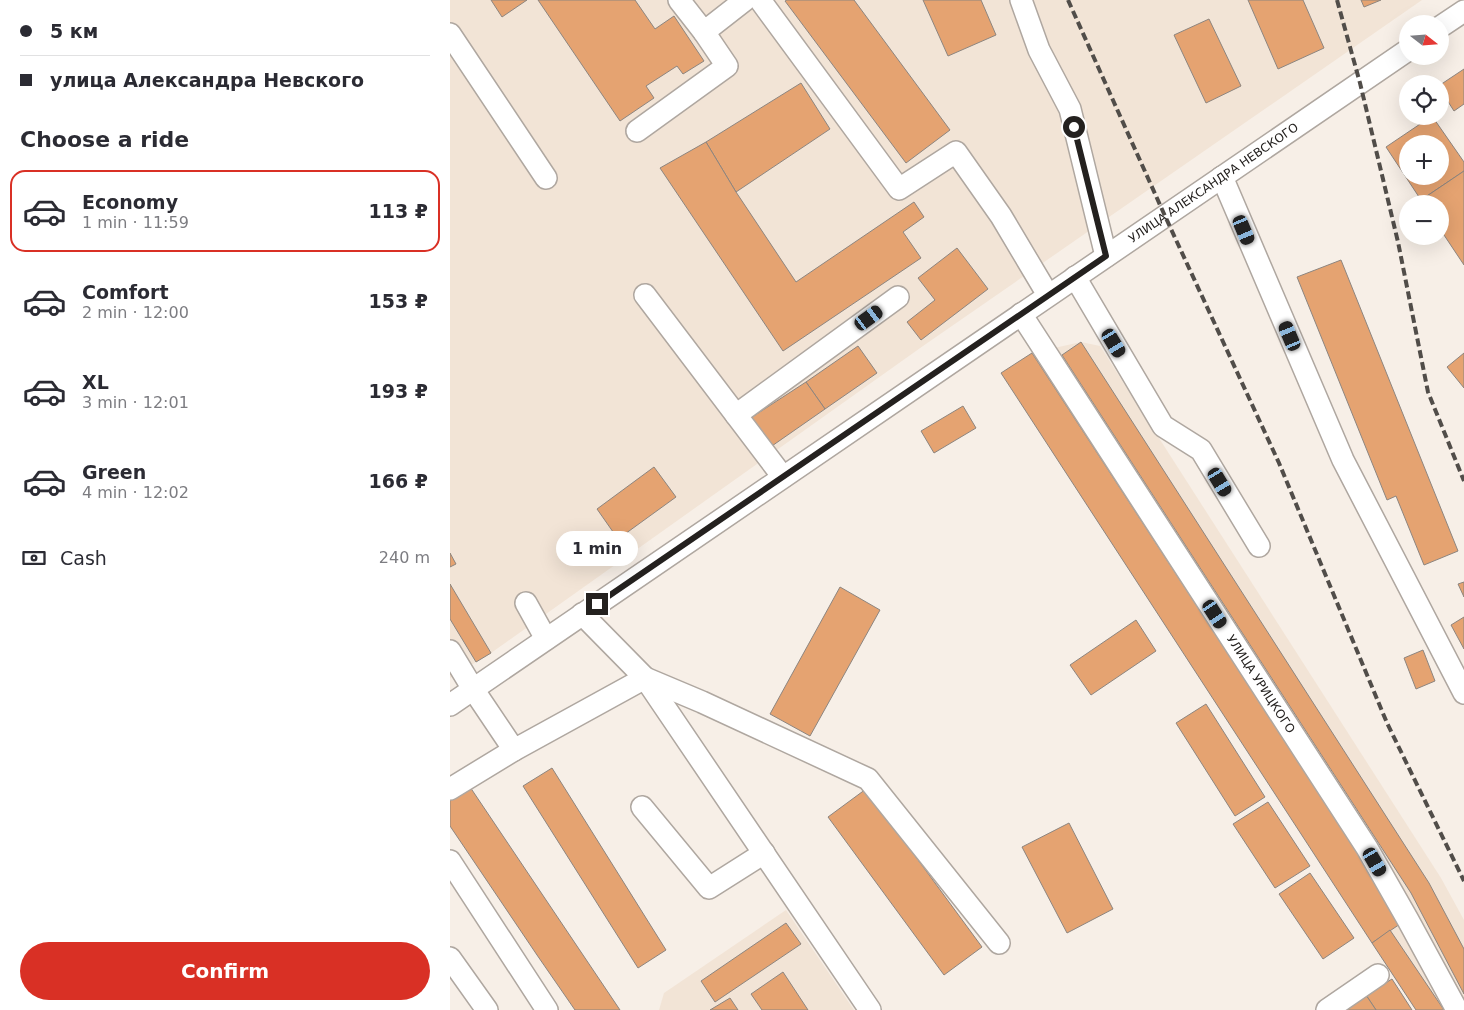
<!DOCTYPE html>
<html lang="en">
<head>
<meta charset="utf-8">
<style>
  :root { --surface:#fff; --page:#f7f7f7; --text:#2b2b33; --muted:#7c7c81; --line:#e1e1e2; --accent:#d93025 }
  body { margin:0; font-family:"DejaVu Sans",sans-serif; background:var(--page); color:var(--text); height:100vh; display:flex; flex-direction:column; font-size:19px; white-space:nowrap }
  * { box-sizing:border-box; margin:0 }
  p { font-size:16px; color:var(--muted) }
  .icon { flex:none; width:28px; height:28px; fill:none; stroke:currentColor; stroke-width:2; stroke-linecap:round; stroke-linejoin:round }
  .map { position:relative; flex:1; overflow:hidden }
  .side { display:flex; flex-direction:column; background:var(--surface); width:450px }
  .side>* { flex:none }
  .guide { display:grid; align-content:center; height:110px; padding:0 20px; background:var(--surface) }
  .needle { width:32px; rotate:107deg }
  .fabs { position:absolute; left:949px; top:15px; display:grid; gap:10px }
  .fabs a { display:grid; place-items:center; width:50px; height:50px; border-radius:50%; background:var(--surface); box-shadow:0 5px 20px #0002; font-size:25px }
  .end { position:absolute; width:22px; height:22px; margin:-11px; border:6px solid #24211f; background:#fff; box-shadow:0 0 0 2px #fff }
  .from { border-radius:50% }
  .bubble { position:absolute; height:35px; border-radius:18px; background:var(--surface); box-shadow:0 5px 20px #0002; font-size:16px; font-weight:600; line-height:35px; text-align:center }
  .car { position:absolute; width:15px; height:30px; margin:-15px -8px; border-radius:6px; box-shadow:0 0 4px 1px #0007; background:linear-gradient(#222 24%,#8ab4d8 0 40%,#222 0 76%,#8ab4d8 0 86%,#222 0) }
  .guide b { display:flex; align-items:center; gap:18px; height:48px; font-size:19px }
  .guide b+b { border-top:1px solid var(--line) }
  .guide i { width:12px; height:12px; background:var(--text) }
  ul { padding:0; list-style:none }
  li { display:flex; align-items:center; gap:15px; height:82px; margin:0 10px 8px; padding:0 10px; border:2px solid transparent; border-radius:15px }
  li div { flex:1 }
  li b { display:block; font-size:19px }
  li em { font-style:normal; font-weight:600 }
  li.on { border-color:var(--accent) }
  li>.icon { width:45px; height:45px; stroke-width:1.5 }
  h2 { padding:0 20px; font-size:22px; line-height:60px }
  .pay { display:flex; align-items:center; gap:12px; height:55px; padding:0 20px; font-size:19px }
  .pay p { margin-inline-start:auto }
  .cta { display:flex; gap:10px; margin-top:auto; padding:10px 20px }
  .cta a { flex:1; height:58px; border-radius:30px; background:var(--accent); color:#fff; font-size:20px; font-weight:600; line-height:58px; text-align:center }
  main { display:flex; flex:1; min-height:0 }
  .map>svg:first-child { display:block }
  .built { fill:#f2e4d6 }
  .building { fill:#e5a371; stroke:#8d857f; fill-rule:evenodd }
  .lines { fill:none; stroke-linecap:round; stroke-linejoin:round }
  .minor-casing { stroke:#afa7a0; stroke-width:24 }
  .minor { stroke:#fff; stroke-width:21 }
  .rail { stroke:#514d49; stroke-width:4; stroke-dasharray:8 4; stroke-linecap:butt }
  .route { stroke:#24211f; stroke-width:6 }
  .labels { text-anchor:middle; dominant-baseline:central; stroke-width:4; stroke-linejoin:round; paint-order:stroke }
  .street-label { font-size:12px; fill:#24211f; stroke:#f7efe7 }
</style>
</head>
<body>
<main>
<section class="side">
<div class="guide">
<b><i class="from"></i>5 км</b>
<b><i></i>улица Александра Невского</b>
</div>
<h2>Choose a ride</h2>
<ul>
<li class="on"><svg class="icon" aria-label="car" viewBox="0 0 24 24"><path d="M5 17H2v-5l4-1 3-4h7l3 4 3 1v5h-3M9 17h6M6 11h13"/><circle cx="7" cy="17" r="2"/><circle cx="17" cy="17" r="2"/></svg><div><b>Economy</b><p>1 min · 11:59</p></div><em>113 ₽</em></li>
<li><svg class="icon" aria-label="car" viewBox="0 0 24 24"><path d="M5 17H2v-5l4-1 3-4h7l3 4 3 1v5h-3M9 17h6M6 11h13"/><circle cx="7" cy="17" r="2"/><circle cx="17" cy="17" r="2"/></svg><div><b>Comfort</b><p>2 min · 12:00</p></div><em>153 ₽</em></li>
<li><svg class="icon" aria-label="car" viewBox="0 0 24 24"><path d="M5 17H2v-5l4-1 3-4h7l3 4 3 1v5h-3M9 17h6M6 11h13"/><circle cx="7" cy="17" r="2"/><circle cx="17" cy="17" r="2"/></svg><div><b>XL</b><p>3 min · 12:01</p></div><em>193 ₽</em></li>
<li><svg class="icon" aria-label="car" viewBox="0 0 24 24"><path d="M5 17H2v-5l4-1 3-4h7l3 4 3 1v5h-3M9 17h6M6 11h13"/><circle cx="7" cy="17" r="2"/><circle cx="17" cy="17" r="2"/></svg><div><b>Green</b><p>4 min · 12:02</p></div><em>166 ₽</em></li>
</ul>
<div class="pay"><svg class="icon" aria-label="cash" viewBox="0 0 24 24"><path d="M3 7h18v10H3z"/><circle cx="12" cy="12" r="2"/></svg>Cash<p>240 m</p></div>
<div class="cta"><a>Confirm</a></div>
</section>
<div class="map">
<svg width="1014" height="1010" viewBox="0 0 1014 1010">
  <rect width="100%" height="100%" fill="#f7efe7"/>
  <g class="built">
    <path d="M0,0H972L473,346L41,653L0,678Z"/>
    <path d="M631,342L650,346L991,878L1014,920V1010H966L551,373L582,353Z"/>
    <path d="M336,910L404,1010H209L214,993Z"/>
  </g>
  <g class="building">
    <path d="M41,0H77L52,17Z"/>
    <path d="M88,0H185L205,29L224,16L254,61L233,74L227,66L196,86L204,98L170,121Z"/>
    <path d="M337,0H404L500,130L456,163L335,1Z"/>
    <path d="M473,0H531L546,35L498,56Z"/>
    <path d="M798,0H853L874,48L828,69Z"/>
    <path d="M911,0H931L914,7Z"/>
    <path d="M759,19L791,86L756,103L724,35Z"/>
    <path d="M1014,69V104L1004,111L990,89V85Z"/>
    <path d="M351,83L380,129L286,192L256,142Z"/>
    <path d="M982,116L1014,162V171L971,200L936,147ZM958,144H990V176H958Z"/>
    <path d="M256,142L286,192L346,282L464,202L474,217L453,232L471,258L333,351L210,168Z"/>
    <path d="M1014,171V265L990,229V204H973L971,200Z"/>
    <path d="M507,248L538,289L471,340L457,322L485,300L468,278Z"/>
    <path d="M891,260L1008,551L974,565L946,496L937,500L847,277Z"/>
    <path d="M631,342L979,883L1014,949V994L961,893L612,355Z"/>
    <path d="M408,346L427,373L375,409L356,382Z"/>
    <path d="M582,353L953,922L922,943L551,373Z"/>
    <path d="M1014,353V388L997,367Z"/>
    <path d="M356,382L375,409L319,448L299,419Z"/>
    <path d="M513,406L526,428L484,453L471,431Z"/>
    <path d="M204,467L226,497L168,539L147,509Z"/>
    <path d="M0,553L6,564L0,567Z"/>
    <path d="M1014,582V597L1008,584Z"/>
    <path d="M0,584L41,653L26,662L0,619Z"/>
    <path d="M390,587L430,610L360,736L320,714Z"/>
    <path d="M1014,617V649L1001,625Z"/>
    <path d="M686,620L706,651L641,695L620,665Z"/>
    <path d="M973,650L985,681L966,689L954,658Z"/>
    <path d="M756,704L815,797L785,816L726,723Z"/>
    <path d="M102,768L216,950L188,968L73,786Z"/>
    <path d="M18,784L170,1010H125L87,955L0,826V796Z"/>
    <path d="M416,789L532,947L494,975L378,817Z"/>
    <path d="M818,802L860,866L825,888L783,824Z"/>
    <path d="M619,823L663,909L617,933L572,847Z"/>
    <path d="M860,873L904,938L873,959L829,894Z"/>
    <path d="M336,923L351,944L265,1002L251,981Z"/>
    <path d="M940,930L994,1010H966L922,943Z"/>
    <path d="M333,972L358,1010H312L301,994Z"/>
    <path d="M942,979L962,1010H926L916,995Z"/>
    <path d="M916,995L926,1010H894Z"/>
    <path d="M280,998L288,1010H260Z"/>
  </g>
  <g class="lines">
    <defs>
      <g id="minor">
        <path d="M229,0L254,32L295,0"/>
        <path d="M310,0L449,189L506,152L551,216L598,295"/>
        <path d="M571,0L589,50L620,109L656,256"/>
        <path d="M990,27L1014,11"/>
        <path d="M0,34L96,178"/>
        <path d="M187,131L277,66L254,32"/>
        <path d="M772,177L893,460L1014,693"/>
        <path d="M625,277L713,426L751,450L809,546"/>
        <path d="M195,295L333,477"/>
        <path id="s1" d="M571,314L917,848L958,920L1007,1010"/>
        <path d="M286,415L448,297"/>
        <path d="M76,603L96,639"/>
        <path d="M132,614L195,678L420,1010"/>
        <path d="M0,651L23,689L64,750L195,678L252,702L418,779L549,943"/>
        <path id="s2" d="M0,705L958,50"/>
        <path d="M0,789L64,750"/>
        <path d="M192,807L259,888L314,853"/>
        <path d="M0,861L97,1010"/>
        <path d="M0,958L37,1010"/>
        <path d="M877,1010L928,975"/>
      </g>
    </defs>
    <use href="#minor" class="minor-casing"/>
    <use href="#minor" class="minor"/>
    <g class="rail">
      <path d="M618,0L715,216L829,463L937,723L1014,881"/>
      <path d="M887,0L910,83L948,242L978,392L1014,481"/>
    </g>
  </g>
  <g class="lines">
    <path class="route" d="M147,604L656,256L624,127"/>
  </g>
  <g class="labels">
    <g class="street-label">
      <text stroke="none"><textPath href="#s2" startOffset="925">УЛИЦА АЛЕКСАНДРА НЕВСКОГО</textPath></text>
      <text stroke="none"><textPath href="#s1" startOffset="441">УЛИЦА УРИЦКОГО</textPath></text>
    </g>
  </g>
</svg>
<div class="fabs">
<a><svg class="needle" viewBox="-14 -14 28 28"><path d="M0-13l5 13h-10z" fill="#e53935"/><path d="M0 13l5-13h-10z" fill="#7c7c81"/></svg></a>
<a><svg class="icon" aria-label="locate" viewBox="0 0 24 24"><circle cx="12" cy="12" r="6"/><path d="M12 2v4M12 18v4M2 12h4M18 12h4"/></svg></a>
<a>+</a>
<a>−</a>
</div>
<i class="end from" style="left:624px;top:127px"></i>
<i class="end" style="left:147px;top:604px"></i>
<div class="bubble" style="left:106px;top:531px;width:82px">1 min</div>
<i class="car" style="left:794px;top:230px;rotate:157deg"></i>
<i class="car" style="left:419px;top:318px;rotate:54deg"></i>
<i class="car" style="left:840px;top:336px;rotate:337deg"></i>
<i class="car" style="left:664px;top:343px;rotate:149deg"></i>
<i class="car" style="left:770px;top:482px;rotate:149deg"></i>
<i class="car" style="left:765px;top:614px;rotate:147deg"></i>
<i class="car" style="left:925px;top:862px;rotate:150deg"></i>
</div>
</main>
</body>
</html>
